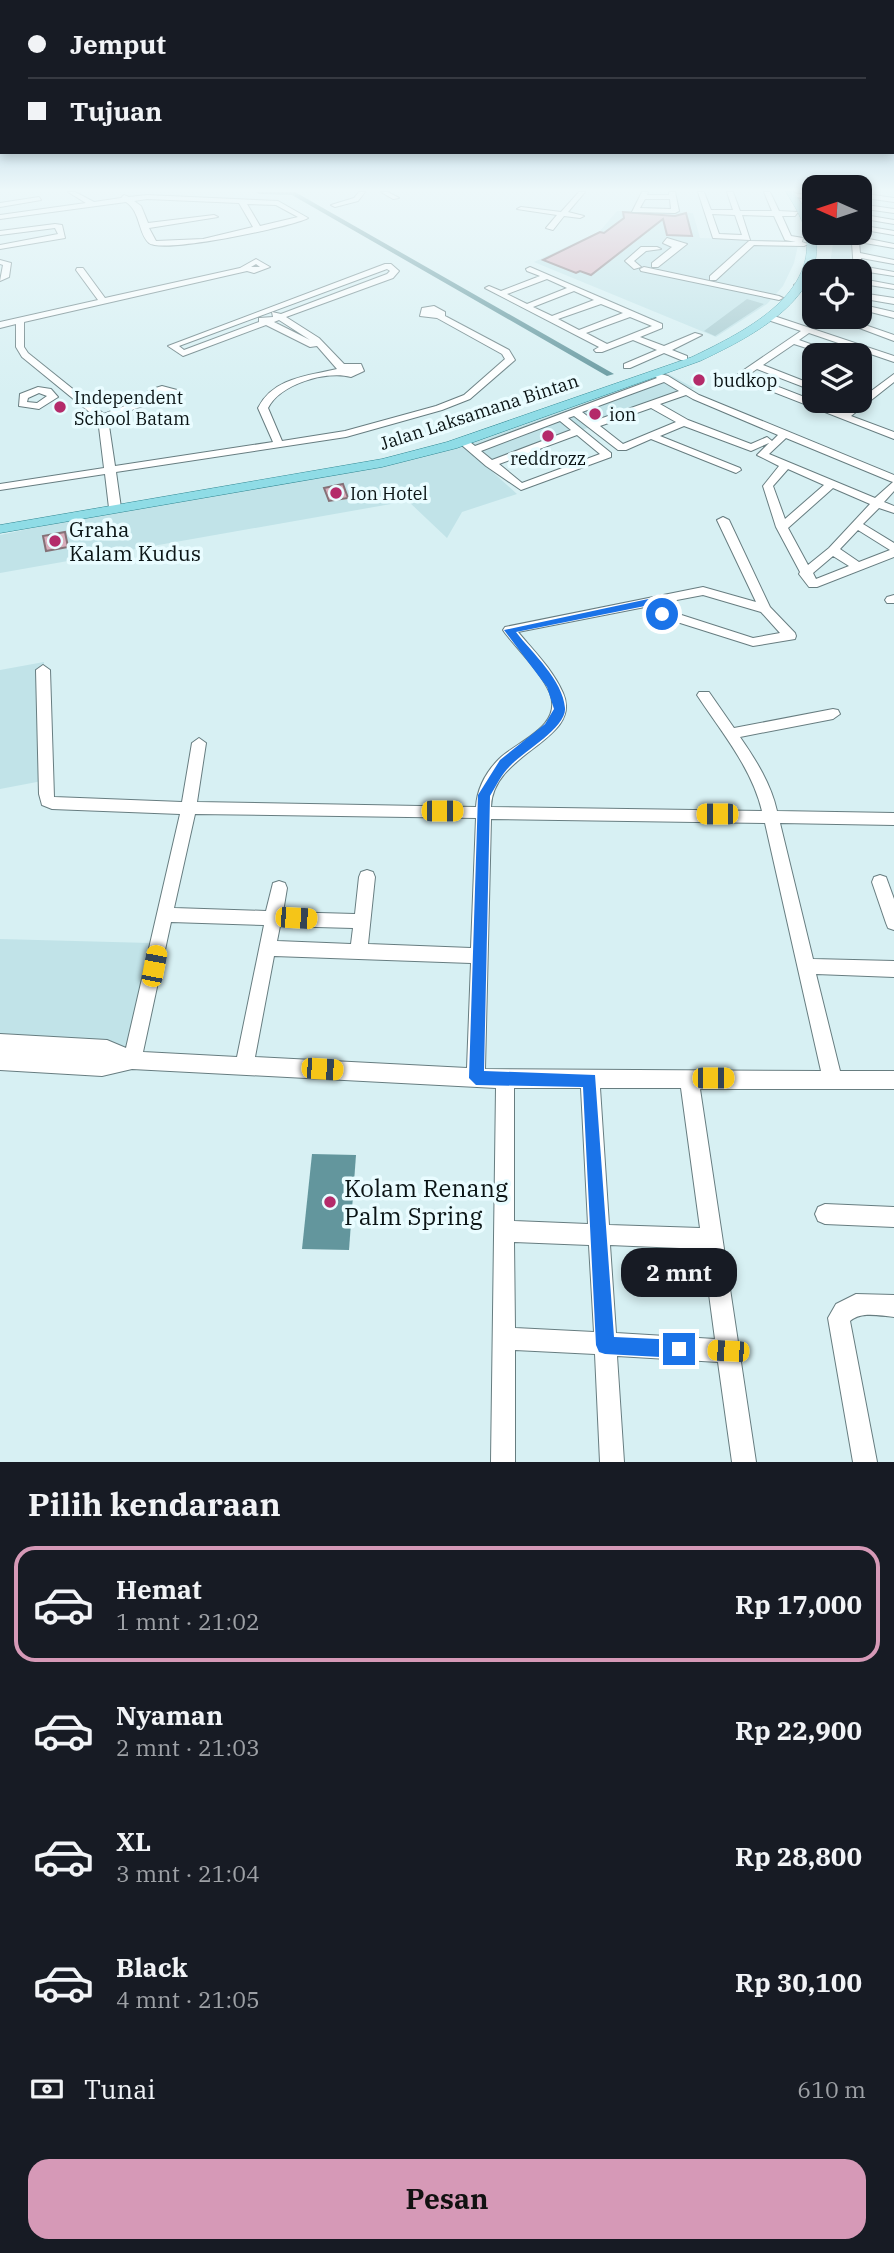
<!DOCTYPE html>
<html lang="id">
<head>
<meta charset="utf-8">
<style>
  :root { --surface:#171b24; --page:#242831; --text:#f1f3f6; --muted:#9ea1a6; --line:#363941; --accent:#d699b7 }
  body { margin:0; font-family:"IBM Plex Serif",serif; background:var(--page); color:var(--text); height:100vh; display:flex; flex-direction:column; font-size:26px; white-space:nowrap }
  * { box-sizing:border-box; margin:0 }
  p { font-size:23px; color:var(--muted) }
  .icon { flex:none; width:38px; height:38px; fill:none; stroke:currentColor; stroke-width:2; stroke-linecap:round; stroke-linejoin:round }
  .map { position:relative; height:1462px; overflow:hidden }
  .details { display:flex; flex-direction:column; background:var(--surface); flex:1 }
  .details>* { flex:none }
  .banner { position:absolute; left:0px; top:0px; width:894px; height:154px; box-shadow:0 4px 10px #0003; display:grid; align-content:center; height:154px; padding:0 28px; background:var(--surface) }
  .needle { width:46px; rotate:273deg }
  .controls { position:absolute; left:802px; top:175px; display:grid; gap:14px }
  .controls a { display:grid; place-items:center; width:70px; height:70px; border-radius:14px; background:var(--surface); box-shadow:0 4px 10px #0003; font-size:35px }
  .end { position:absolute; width:32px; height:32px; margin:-16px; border:9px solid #1a73e8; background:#fff; box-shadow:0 0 0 4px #fff }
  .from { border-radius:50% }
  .bubble { position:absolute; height:49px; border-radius:21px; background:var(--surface); box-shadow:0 4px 10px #0003; font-size:23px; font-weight:700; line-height:49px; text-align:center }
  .car { position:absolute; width:21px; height:42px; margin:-21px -10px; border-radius:9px; box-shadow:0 0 5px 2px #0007; background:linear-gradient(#f5c518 24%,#345 0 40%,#f5c518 0 76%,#345 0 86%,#f5c518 0) }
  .banner b { display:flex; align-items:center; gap:24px; height:66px; font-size:26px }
  .banner b+b { border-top:2px solid var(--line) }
  .banner i { width:18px; height:18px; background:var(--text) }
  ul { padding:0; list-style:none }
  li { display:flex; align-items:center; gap:21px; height:116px; margin:0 14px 10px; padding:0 14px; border:4px solid transparent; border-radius:21px }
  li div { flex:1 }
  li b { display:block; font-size:26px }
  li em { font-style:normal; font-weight:700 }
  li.active { border-color:var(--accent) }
  li>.icon { width:63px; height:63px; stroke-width:1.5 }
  h2 { padding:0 28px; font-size:32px; line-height:84px }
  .pay { display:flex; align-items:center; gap:18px; height:77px; padding:0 28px; font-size:26px }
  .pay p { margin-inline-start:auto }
  .button { display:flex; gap:14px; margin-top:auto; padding:14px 28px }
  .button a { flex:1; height:80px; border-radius:21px; background:var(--accent); color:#111; font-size:28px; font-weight:700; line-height:80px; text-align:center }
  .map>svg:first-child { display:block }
  .built { fill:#c1e3e8 }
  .green { fill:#a6cacf }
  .water { fill:#63969d }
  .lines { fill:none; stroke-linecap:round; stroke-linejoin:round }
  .canal { fill:#63969d; fill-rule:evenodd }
  .building { fill:#d8acba; stroke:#857177; stroke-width:2 }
  .minor-casing { stroke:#677d80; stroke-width:2 }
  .major-casing { stroke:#318792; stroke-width:1 }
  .minor { fill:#fff; fill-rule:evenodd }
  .major { fill:#8fdce6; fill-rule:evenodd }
  .route { fill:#1a73e8 }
  .poi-dot { fill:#b42b6a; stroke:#e9fcff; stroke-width:2.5 }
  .labels { text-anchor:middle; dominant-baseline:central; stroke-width:7; stroke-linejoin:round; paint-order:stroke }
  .far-poi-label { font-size:18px; fill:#0b1415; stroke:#e9fcff; text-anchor:start }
  .far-street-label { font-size:18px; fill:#0b1415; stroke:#e9fcff }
  .poi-label { font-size:21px; fill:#0b1415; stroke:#e9fcff; text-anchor:start }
  .near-poi-label { font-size:24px; fill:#0b1415; stroke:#e9fcff; text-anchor:start }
</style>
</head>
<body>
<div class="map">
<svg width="894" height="1462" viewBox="0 0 894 1462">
  <rect width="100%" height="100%" fill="#d7f0f3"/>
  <g class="built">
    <path d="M617,211L693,213L700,238L799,241L794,263L783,286L767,304L716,337L534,262L600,231Z"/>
    <path d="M833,243L851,245L849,271H829Z"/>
    <path d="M661,370L694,388L486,466L517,494L462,512L447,538L408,501L0,573V535L184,496L407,456Z"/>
    <path d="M44,662L42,781L0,789V670Z"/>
    <path d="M0,939L150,943L122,1069L0,1065Z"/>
  </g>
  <path class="green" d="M747,299L764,304L715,336L704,331Z"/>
  <path class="water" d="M312,1154L356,1155L349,1250L302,1249Z"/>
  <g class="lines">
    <path class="canal" d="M256,192H295L614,374L607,376L292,195L259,194Z"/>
  </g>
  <g class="building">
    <path d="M623,212L675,216L686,213L692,236L667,235L663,219L591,275L580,271L576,273L543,260L600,232L604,233L624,218Z"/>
    <path d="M343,484L348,498L329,501L324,488Z"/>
    <path d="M65,532L68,547L46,551L43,536Z"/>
  </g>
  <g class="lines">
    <defs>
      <g id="minor">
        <path d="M68,192H75L94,202L121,198L124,195L129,197L147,195L278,201L308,218C291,227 163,254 149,243C138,234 141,212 126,202L0,219V215L86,203ZM147,199L239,203L253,227L203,239L156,241L149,228L218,217L214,215L148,223L141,206L134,201ZM247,204L276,205L298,217L260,226Z"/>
        <path d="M359,192H365L358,201L335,207L331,205L354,198Z"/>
        <path d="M381,192H388L399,198L393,199Z"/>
        <path d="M579,192H585L568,212L584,216L580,218L564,216L553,230L546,228L557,215L517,209L521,207L561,212Z"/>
        <path d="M642,192H648L647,195H669V192H675L679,211L675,213L632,212ZM645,199H670L671,209L640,208Z"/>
        <path d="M698,192H704L711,210H733L727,192H733L740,211H772L764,192H770L779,211L798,212L795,216H782L791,236L803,238L802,242L808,244L804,246L754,245L716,280H710V276L749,241L796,242L785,240L774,216L742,215L750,240L713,238ZM712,214L735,215L742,235L719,234Z"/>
        <path d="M792,193L814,196V200L790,196Z"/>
        <path d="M859,193L894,198V202L859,197Z"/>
        <path d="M39,197L41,200L0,207V203Z"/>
        <path d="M859,204L894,209V213L859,208Z"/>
        <path d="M859,214L894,220V224L859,218Z"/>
        <path d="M55,224L62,225L65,238L0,249V245L58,234L55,228L0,235V231Z"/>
        <path d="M859,225L894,231V235L859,229Z"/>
        <path d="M851,233H859V237L894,244V248L859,242L860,253L894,260V264L861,258V266L894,272V276L862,271V279L894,285V289L863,284L861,293L894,298V304L859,298V271H854L852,243L807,236L811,234L852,238Z"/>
        <path d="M667,238L687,244L658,267H652V263L672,247L663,243Z"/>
        <path d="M641,247H657L661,249L646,251L634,261L641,267L634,269L625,261Z"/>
        <path d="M256,259L270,267L254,273L247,271L24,322V347L28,353L104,414L145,398L149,390L162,386L177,390L176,398L159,404L153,402L108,419L115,466L273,442L258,408C273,378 307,376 337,369L317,346L310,347L266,325L183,356L168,346L385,264H391L399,271L393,278L286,317L319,338L344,364H361L364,371L351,377C327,370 280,384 268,408L282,441L345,431L436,406L464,395L505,359L502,354L437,318L420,316L422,308L434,306L445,312V316L509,350L515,360L470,399L442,410L346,437L116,472L121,508L119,510L115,511L109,508L105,474L0,490V484L104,468L98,419L22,357L16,347V324L0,328V322L98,300L76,270L77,268H83L105,298L240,268ZM256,264L260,267H251ZM387,269L390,271L387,274L281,314L272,312L273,317L259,318V322L184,350L179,346ZM279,320L310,340L274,322ZM162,392H168V395L155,397L156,394Z"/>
        <path d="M0,260L11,263L9,277L0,281L3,265L0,264Z"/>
        <path d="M530,267L662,324V328L640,337L664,346L695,333L702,335L672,350L687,356V360H681L664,353L630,368H624V364L657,350L633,340L602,352H596L594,350L599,347L485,288L489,286L501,291L540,276L527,271L526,269ZM547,279L567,288L527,304L507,294ZM574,291L594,300L552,316L533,307ZM601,304L623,313L579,330L558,319ZM630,317L652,326L607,344L586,333Z"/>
        <path d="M644,267L779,296L783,298L779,300L641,271L640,269Z"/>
        <path d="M798,283L814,285V290L795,287L794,285Z"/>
        <path d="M859,304L894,312V318L859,309Z"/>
        <path d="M771,315L894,356V362L809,333L799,340L841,355H828L794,344L763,365L814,385V391L757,369L748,375L843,412L894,374V382L851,416L894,432V439L738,378V374L801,331L768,320V316Z"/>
        <path d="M830,317H842L894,335V341Z"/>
        <path d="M654,372L668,376L699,395L894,475V491L884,502L894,506V513L879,508L863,524L894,543V557L817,587H809L799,574L800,572L776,527L763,486L779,466L757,455L769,443L751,451L684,426L660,436L740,468L741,470L736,473L651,439L626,450H618L574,416L568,418L611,453V457L521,490L486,466L457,441L466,439L475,446L657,378L652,374ZM664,382L679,391L594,421L582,412ZM686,395L693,399L778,435L772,441L767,437L751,444L688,420L660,404ZM651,408L676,422L623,444L600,426ZM560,421L571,430L492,460L481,451ZM577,435L600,454L522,483L499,464ZM786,438L890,481L893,482L875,498L769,454ZM788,469L824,485L785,519L773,486ZM833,488L870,504L829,548L808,565L788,528ZM858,530L890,550L859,562L840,549ZM833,556L849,566L816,579L813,573Z"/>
        <path d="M38,387L51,389L58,397L39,409L19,406L20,394ZM39,393L47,396L37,403L27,402L28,398Z"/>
        <path d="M723,517L729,520L770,607L795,633L796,636L795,639L753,646L658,616L650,606L518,632C534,651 553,670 563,693C584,740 492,752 491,807L762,811C752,769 723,734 699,698L697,695L699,692H709L734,728L833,709L838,710L840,714L833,719L740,737C756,760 771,784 777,811L894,813V825L780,823L813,959L894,961V977L816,974L840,1071H894V1089H700L756,1462H732L718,1362L617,1356L624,1462H600L595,1354L515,1350V1462H491L496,1088L132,1069L102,1076L0,1070V1052L105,1057L0,1052V1034L107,1040L126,1048L180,814L52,809L42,805L39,794L36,670L43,665L50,670L54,797L182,802L192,743L199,738L206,743L197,802L476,807C477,789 486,772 499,759C517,741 563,727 550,693C540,671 520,652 505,633L503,630L505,627L703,587L756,602L717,520ZM703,595L761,612L780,633L753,638L666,610L661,603ZM195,814L476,818L471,948L368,944L375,877L373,872L367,870L361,872L359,877L355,914L283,912L287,888L285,883L279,881L273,883L266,911L174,908ZM491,819L765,823L821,1071L485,1069ZM171,922L264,925L237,1057L143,1052ZM280,926L353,928L351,944L277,941ZM274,956L471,963L467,1068L255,1057ZM514,1088H581L588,1224L514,1221ZM600,1088H681L700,1228L609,1225ZM514,1242L589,1245L594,1332L515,1328ZM610,1245L703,1249L715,1339L616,1333Z"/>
        <path d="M894,595V603H887L885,600L887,597Z"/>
        <path d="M880,875L886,877L894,899V930L888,928L886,923L872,882L874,877Z"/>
        <path d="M825,1204L894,1207V1227L825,1224L818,1221L815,1214L818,1207Z"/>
        <path d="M856,1294L894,1295V1317C880,1316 862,1311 850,1321L877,1462H853L828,1318L836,1304Z"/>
      </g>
      <path id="major" d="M786,192H794C803,206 815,223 816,240C823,302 746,339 700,361L457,448L382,467L0,533V525L382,459L447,442L692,357C737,335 810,301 807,241C806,224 795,206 786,192Z"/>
    </defs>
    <use href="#minor" class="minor-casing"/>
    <use href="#major" class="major-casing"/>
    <use href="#minor" class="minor"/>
    <use href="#major" class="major"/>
  </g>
  <linearGradient id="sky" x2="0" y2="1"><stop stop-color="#73a8ca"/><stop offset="0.48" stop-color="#edf8fa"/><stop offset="1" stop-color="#edf8fa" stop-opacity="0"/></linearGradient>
  <rect width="894" height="396" fill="url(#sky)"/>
  <path class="route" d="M653,598L666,611V616H658L650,605L516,632C532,653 563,680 565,708C567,727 523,752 511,765C502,773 496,786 490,796L484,1071L595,1075L614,1337L679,1340L685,1343L688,1349L685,1355L679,1358L605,1354L599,1352L596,1345L583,1087L476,1085L469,1078L478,795L500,760L545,724L554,709L547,687L504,630Z"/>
  <g class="poi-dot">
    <circle cx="699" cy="380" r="7"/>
    <circle cx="60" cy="407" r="7"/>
    <circle cx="595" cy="414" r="7"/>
    <circle cx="548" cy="436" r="7"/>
    <circle cx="336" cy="493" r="7"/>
    <circle cx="55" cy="541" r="7"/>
    <circle cx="330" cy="1202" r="7"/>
  </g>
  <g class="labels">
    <g class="far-poi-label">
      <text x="713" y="380">budkop</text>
      <text x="74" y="397">Independent<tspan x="74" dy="21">School Batam</tspan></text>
      <text x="609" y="414">ion</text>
      <text x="548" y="458" text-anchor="middle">reddrozz</text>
      <text x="350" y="493">Ion Hotel</text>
    </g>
    <g class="far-street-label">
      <text transform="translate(479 412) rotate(-18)">Jalan Laksamana Bintan</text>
    </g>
    <g class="poi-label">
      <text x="69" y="529">Graha<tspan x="69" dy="24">Kalam Kudus</tspan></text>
    </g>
    <g class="near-poi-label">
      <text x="344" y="1188">Kolam Renang<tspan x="344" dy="28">Palm Spring</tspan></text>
    </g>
  </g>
</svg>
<div class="controls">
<a><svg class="needle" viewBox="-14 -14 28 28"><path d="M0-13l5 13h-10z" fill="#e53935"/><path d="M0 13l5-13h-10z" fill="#9ea1a6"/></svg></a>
<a><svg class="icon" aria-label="locate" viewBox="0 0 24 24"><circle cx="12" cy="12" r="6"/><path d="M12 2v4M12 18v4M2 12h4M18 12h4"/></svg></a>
<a><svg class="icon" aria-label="layers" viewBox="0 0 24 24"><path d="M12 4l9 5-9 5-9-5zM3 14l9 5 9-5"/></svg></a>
</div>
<i class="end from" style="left:662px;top:614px"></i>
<i class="end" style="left:679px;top:1349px"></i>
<div class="bubble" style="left:621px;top:1248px;width:116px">2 mnt</div>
<i class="car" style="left:442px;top:811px;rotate:90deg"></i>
<i class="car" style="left:717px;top:814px;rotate:270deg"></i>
<i class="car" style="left:296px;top:918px;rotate:93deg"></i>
<i class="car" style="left:154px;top:966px;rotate:11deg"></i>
<i class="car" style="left:322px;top:1069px;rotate:94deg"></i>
<i class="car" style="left:713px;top:1078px;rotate:90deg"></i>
<i class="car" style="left:728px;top:1351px;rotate:273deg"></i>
<div class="banner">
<b><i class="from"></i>Jemput</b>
<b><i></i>Tujuan</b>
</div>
</div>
<section class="details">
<h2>Pilih kendaraan</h2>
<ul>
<li class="active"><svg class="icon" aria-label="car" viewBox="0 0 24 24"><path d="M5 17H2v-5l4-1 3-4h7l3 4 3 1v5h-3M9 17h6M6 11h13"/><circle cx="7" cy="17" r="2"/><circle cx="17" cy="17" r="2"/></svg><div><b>Hemat</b><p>1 mnt · 21:02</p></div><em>Rp 17,000</em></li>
<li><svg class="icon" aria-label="car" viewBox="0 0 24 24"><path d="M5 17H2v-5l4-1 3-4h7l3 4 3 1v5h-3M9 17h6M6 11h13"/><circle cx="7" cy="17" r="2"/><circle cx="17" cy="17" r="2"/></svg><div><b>Nyaman</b><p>2 mnt · 21:03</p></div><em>Rp 22,900</em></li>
<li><svg class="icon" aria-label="car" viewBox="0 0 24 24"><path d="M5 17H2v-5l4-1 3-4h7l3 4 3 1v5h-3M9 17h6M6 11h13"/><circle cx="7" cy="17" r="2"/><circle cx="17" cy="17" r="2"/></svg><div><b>XL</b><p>3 mnt · 21:04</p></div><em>Rp 28,800</em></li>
<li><svg class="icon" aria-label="car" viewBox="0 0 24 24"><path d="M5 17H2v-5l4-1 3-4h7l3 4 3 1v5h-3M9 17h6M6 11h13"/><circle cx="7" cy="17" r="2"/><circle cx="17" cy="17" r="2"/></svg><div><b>Black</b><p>4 mnt · 21:05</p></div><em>Rp 30,100</em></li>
</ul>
<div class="pay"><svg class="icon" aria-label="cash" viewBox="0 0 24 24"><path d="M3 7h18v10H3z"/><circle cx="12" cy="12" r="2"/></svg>Tunai<p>610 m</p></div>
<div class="button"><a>Pesan</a></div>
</section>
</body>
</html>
